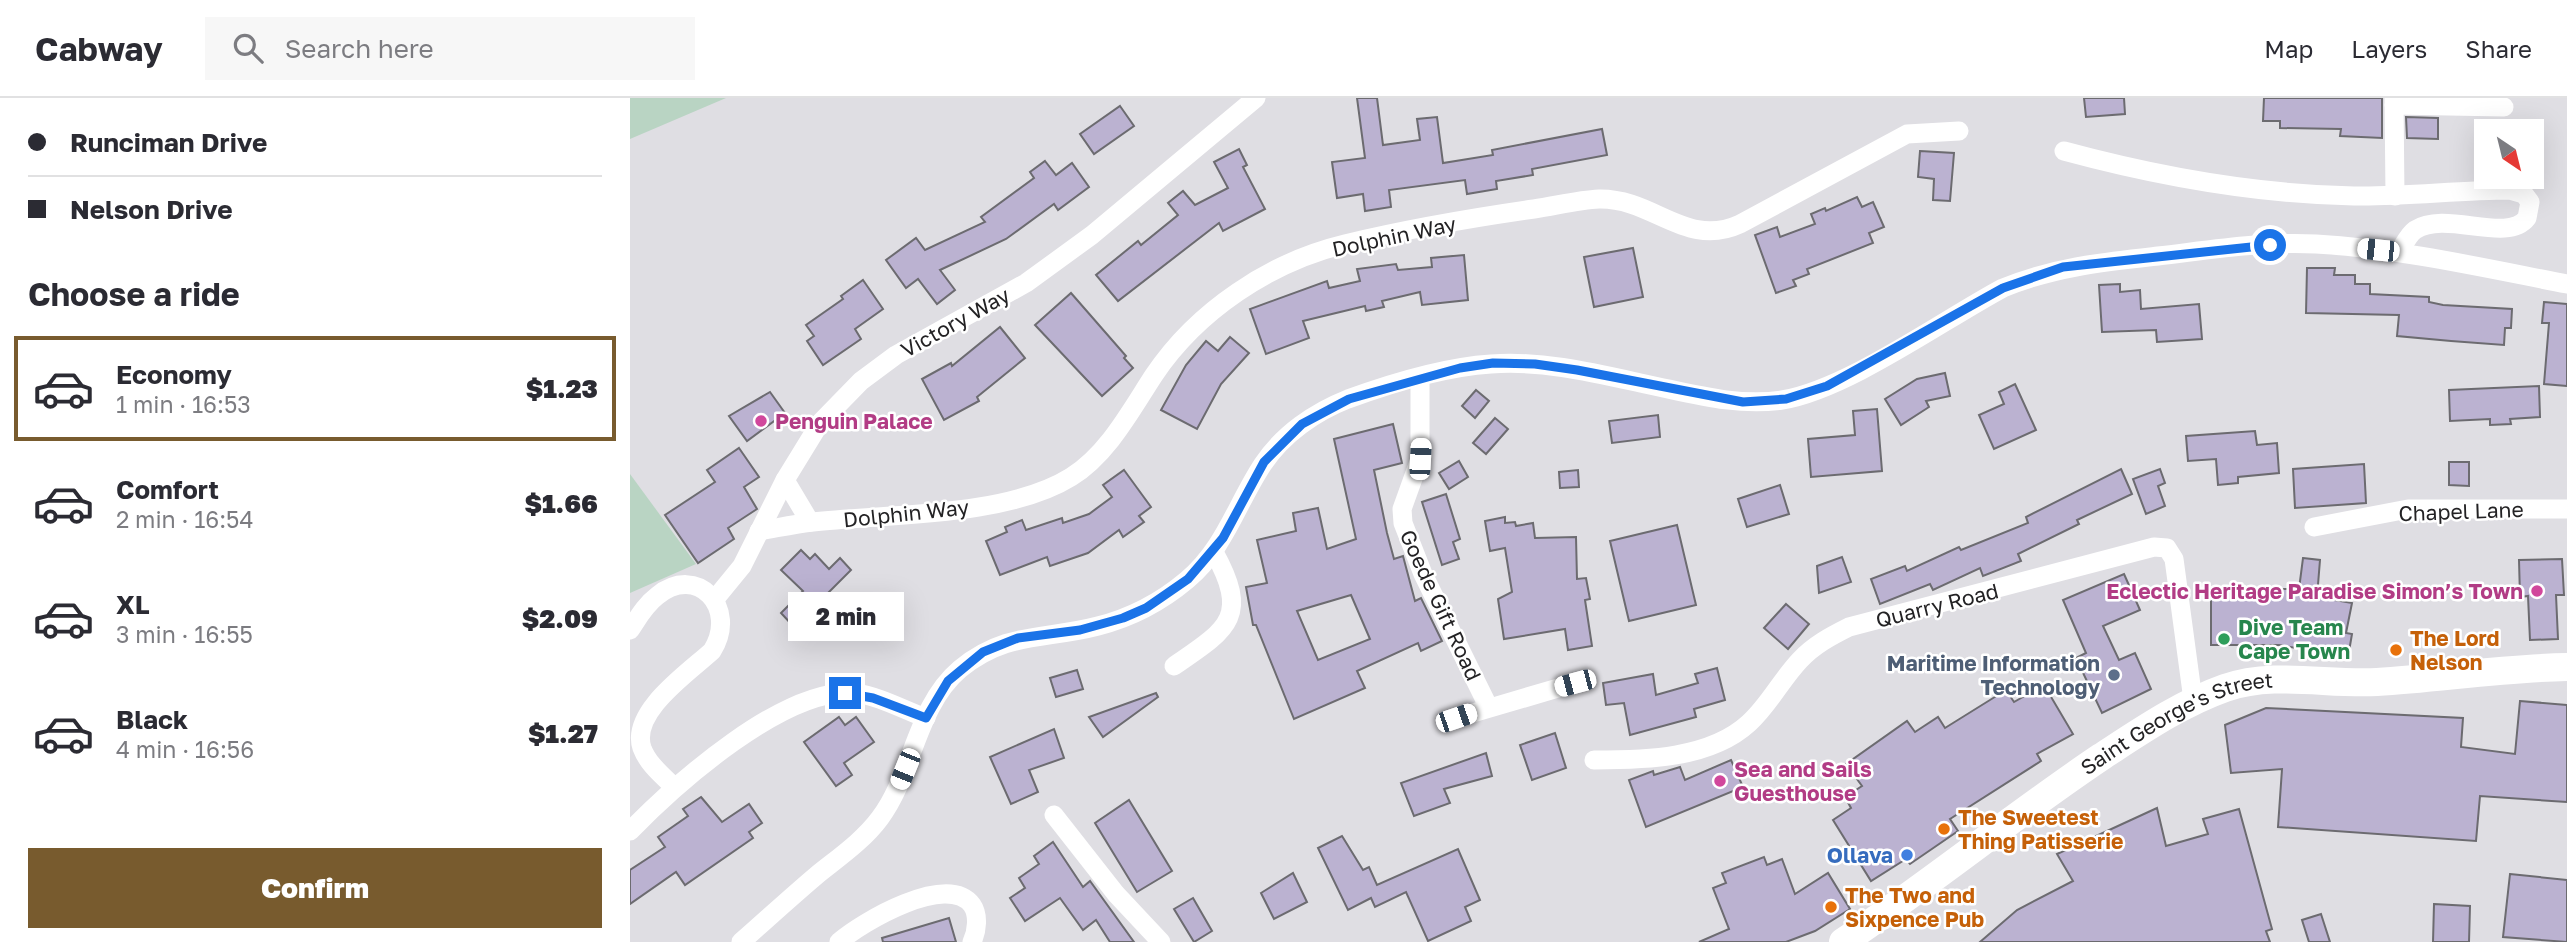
<!DOCTYPE html>
<html lang="en">
<head>
<meta charset="utf-8">
<style>
  :root { --surface:#fff; --page:#f7f7f7; --text:#2b2b33; --muted:#7c7c81; --line:#e1e1e2; --accent:#785b2e }
  body { margin:0; font-family:"Golos Text",sans-serif; background:var(--page); color:var(--text); height:100vh; display:flex; flex-direction:column; font-size:26px; white-space:nowrap }
  * { box-sizing:border-box; margin:0 }
  p { font-size:23px; color:var(--muted) }
  .icon { flex:none; width:38px; height:38px; fill:none; stroke:currentColor; stroke-width:2; stroke-linecap:round; stroke-linejoin:round }
  .map { position:relative; flex:1; overflow:hidden }
  .side { display:flex; flex-direction:column; background:var(--surface); width:630px }
  .side>* { flex:none }
  .top-card { display:grid; align-content:center; height:154px; padding:0 28px; background:var(--surface) }
  .needle { width:46px; rotate:145deg }
  .tools { position:absolute; left:1844px; top:21px; display:grid; gap:14px }
  .tools a { display:grid; place-items:center; width:70px; height:70px; border-radius:0px; background:var(--surface); box-shadow:0 7px 28px #0002; font-size:35px }
  .end { position:absolute; width:32px; height:32px; margin:-16px; border:9px solid #1a73e8; background:#fff; box-shadow:0 0 0 4px #fff }
  .from { border-radius:50% }
  .bubble { position:absolute; height:49px; border-radius:0px; background:var(--surface); box-shadow:0 7px 28px #0002; font-size:23px; font-weight:800; line-height:49px; text-align:center }
  .car { position:absolute; width:21px; height:42px; margin:-21px -10px; border-radius:9px; box-shadow:0 0 5px 2px #0007; background:linear-gradient(#fff 24%,#345 0 40%,#fff 0 76%,#345 0 86%,#fff 0) }
  .top-card b { display:flex; align-items:center; gap:24px; height:66px; font-size:26px }
  .top-card b+b { border-top:2px solid var(--line) }
  .top-card i { width:18px; height:18px; background:var(--text) }
  ul { padding:0; list-style:none }
  li { display:flex; align-items:center; gap:21px; height:105px; margin:0 14px 10px; padding:0 14px; border:4px solid transparent; border-radius:0px }
  li div { flex:1 }
  li b { display:block; font-size:26px }
  li em { font-style:normal; font-weight:800 }
  li.current { border-color:var(--accent) }
  li>.icon { width:63px; height:63px; stroke-width:1.5 }
  h2 { padding:0 28px; font-size:32px; line-height:84px }
  .primary-button { display:flex; gap:14px; margin-top:auto; padding:14px 28px }
  .primary-button a { flex:1; height:80px; border-radius:0px; background:var(--accent); color:#fff; font-size:28px; font-weight:800; line-height:80px; text-align:center }
  header { display:flex; align-items:center; gap:42px; box-sizing:border-box; height:98px; padding:0 35px; background:var(--surface); border-bottom:2px solid var(--line) }
  header strong { font-size:33px }
  nav { display:flex; gap:38px; margin-inline-start:auto; font-size:24px }
  .search { width:490px; height:63px; background:var(--page); display:flex; align-items:center; gap:18px; box-sizing:border-box; padding:0 24px; border-radius:0px; color:var(--muted); font-size:26px }
  main { display:flex; flex:1; min-height:0 }
  .map>svg:first-child { display:block }
  .green { fill:#b9d4c3 }
  .building { fill:#bbb2d1; stroke:#6c6b70; stroke-width:2; fill-rule:evenodd }
  .lines { fill:none; stroke-linecap:round; stroke-linejoin:round }
  .minor { stroke:#fff; stroke-width:19 }
  .secondary { stroke:#fff; stroke-width:28 }
  .route { stroke:#1a73e8; stroke-width:9 }
  .hotel-dot { fill:#d1479c; stroke:#fff; stroke-width:2.5 }
  .leisure-dot { fill:#2e9e5b; stroke:#fff; stroke-width:2.5 }
  .food-dot { fill:#e8710a; stroke:#fff; stroke-width:2.5 }
  .service-dot { fill:#5c6f8a; stroke:#fff; stroke-width:2.5 }
  .shop-dot { fill:#3f7fe0; stroke:#fff; stroke-width:2.5 }
  .labels { text-anchor:middle; dominant-baseline:central; stroke-width:5; stroke-linejoin:round; paint-order:stroke }
  .street-label { font-size:21px; fill:#232224; stroke:#fff }
  .hotel-label { font-size:21px; font-weight:bold; fill:#b23c85; stroke:#fff; text-anchor:start }
  .leisure-label { font-size:21px; font-weight:bold; fill:#27864d; stroke:#fff; text-anchor:start }
  .food-label { font-size:21px; font-weight:bold; fill:#c56008; stroke:#fff; text-anchor:start }
  .service-label { font-size:21px; font-weight:bold; fill:#4e5e75; stroke:#fff; text-anchor:end }
  .shop-label { font-size:21px; font-weight:bold; fill:#366cbe; stroke:#fff; text-anchor:end }
</style>
</head>
<body>
<header>
<strong>Cabway</strong>
<div class="search"><svg class="icon" aria-label="search" viewBox="0 0 24 24"><circle cx="10" cy="10" r="6"/><path d="M15 15l6 6"/></svg>Search here</div>
<nav><a>Map</a><a>Layers</a><a>Share</a></nav>
</header>
<main>
<section class="side">
<div class="top-card">
<b><i class="from"></i>Runciman Drive</b>
<b><i></i>Nelson Drive</b>
</div>
<h2>Choose a ride</h2>
<ul>
<li class="current"><svg class="icon" aria-label="car" viewBox="0 0 24 24"><path d="M5 17H2v-5l4-1 3-4h7l3 4 3 1v5h-3M9 17h6M6 11h13"/><circle cx="7" cy="17" r="2"/><circle cx="17" cy="17" r="2"/></svg><div><b>Economy</b><p>1 min · 16:53</p></div><em>$1.23</em></li>
<li><svg class="icon" aria-label="car" viewBox="0 0 24 24"><path d="M5 17H2v-5l4-1 3-4h7l3 4 3 1v5h-3M9 17h6M6 11h13"/><circle cx="7" cy="17" r="2"/><circle cx="17" cy="17" r="2"/></svg><div><b>Comfort</b><p>2 min · 16:54</p></div><em>$1.66</em></li>
<li><svg class="icon" aria-label="car" viewBox="0 0 24 24"><path d="M5 17H2v-5l4-1 3-4h7l3 4 3 1v5h-3M9 17h6M6 11h13"/><circle cx="7" cy="17" r="2"/><circle cx="17" cy="17" r="2"/></svg><div><b>XL</b><p>3 min · 16:55</p></div><em>$2.09</em></li>
<li><svg class="icon" aria-label="car" viewBox="0 0 24 24"><path d="M5 17H2v-5l4-1 3-4h7l3 4 3 1v5h-3M9 17h6M6 11h13"/><circle cx="7" cy="17" r="2"/><circle cx="17" cy="17" r="2"/></svg><div><b>Black</b><p>4 min · 16:56</p></div><em>$1.27</em></li>
</ul>
<div class="primary-button"><a>Confirm</a></div>
</section>
<div class="map">
<svg width="1937" height="844" viewBox="0 0 1937 844">
  <rect width="100%" height="100%" fill="#dfdee3"/>
  <g class="green">
    <path d="M0,0H96L0,41Z"/>
    <path d="M0,376L66,466L0,495Z"/>
  </g>
  <g class="building">
    <path d="M727,0H747L753,47L790,42L787,21L807,19L813,65L863,57L862,52L972,31L977,57L902,71L903,77L866,83L867,91L837,96L835,82L759,92L761,109L735,113L733,96L707,100L702,64L735,60Z"/>
    <path d="M1454,0H1494L1495,16L1456,19Z"/>
    <path d="M1634,0H1752V40L1710,38L1711,31L1650,30V23H1633Z"/>
    <path d="M490,8L504,28L464,56L450,36Z"/>
    <path d="M1776,19L1808,20V41L1777,40Z"/>
    <path d="M609,51L617,67L613,69L635,111L593,133L589,125L488,203L466,177L508,143L511,147L548,117L538,105L553,93L565,107L598,90L584,64Z"/>
    <path d="M1290,53L1324,55L1320,103L1303,102L1304,81L1288,79Z"/>
    <path d="M415,63L426,77L442,65L459,89L428,112L424,106L376,141L310,172L325,192L307,206L288,181L276,190L256,162L286,140L295,152L355,124L351,119L404,80L400,74Z"/>
    <path d="M1227,99L1232,109L1243,104L1254,129L1239,135L1243,145L1177,171L1179,176L1163,182L1166,188L1146,195L1125,137L1147,129L1150,139L1185,126L1181,116L1195,110L1196,113Z"/>
    <path d="M1003,150L1013,199L964,209L954,159Z"/>
    <path d="M834,157L838,202L792,207L790,194L752,203L754,209L736,213L735,208L673,223L679,240L636,256L620,211L697,183L699,190L730,183L727,171L766,166L768,172L802,169L801,160Z"/>
    <path d="M1677,170H1705L1704,177H1725V186H1740V196L1799,199V204L1813,207L1882,211L1881,230H1875L1874,247L1821,243L1767,238L1769,217L1676,215Z"/>
    <path d="M233,182L253,211L225,231L231,241L193,267L177,243L184,238L176,227L213,201L211,198Z"/>
    <path d="M1490,186V194L1510,192L1511,211L1569,206L1572,241L1527,244L1526,232L1472,234L1469,187Z"/>
    <path d="M441,195L496,258L494,260L503,270L472,298L405,227Z"/>
    <path d="M1914,204L1937,206V288L1914,286L1919,225H1912Z"/>
    <path d="M370,229L395,260L347,299L349,303L314,322L292,281L321,265L322,268Z"/>
    <path d="M600,239L619,255L591,286L567,331L531,312L556,267L576,243L588,253Z"/>
    <path d="M1315,275L1320,298L1296,303L1299,309L1271,327L1255,301L1287,281Z"/>
    <path d="M1385,286L1406,332L1364,351L1349,317L1374,306L1369,294Z"/>
    <path d="M1909,288L1910,319L1880,321L1881,326L1860,327V321L1820,323L1819,292Z"/>
    <path d="M846,292L859,303L845,320L832,308Z"/>
    <path d="M140,294L155,315L117,343L99,318Z"/>
    <path d="M1247,311L1252,373L1181,379L1178,341L1225,337L1223,313Z"/>
    <path d="M1028,317L1030,339L982,345L979,323Z"/>
    <path d="M865,320L878,331L856,356L843,345Z"/>
    <path d="M763,326L772,365L744,372L757,435L764,461L773,458L785,503L791,500L812,543L791,553L788,545L727,573L735,590L664,621L626,527H623L616,489L637,485L627,442L666,433L663,415L688,410L697,451L726,441L704,341ZM721,497L740,541L688,562L667,513Z"/>
    <path d="M1625,333L1627,347L1647,345L1649,375L1608,379V385L1588,387L1586,361L1558,363L1556,338Z"/>
    <path d="M109,350L129,379L114,389L127,411L98,430L104,441L68,465L35,417L85,384L77,372Z"/>
    <path d="M829,363L838,379L819,391L809,375Z"/>
    <path d="M1819,364H1839V388L1819,387Z"/>
    <path d="M1734,366L1736,405L1665,410L1663,371Z"/>
    <path d="M1491,371L1502,396L1447,422L1449,426L1388,456L1391,463L1353,478L1350,470L1303,492L1300,486L1250,506L1241,481L1275,468L1277,473L1329,449L1331,452L1398,425L1396,419Z"/>
    <path d="M1530,371L1535,385L1528,388L1535,408L1516,416L1503,381Z"/>
    <path d="M494,372L521,409L509,418L514,424L493,439L489,432L458,455L420,468L417,459L370,477L356,443L377,434L375,429L392,422L396,432L432,420L433,425L459,416L482,399L473,387Z"/>
    <path d="M948,372L949,389L930,390L929,374Z"/>
    <path d="M1150,387L1159,416L1117,429L1108,401Z"/>
    <path d="M816,396L830,441L823,444L829,461L812,467L792,404Z"/>
    <path d="M875,419V425L885,424L886,428L903,425L905,440L946,439L947,481L956,480L960,501L955,502L962,548L938,552L935,531L874,541L868,501L882,494L875,450L860,453L855,423Z"/>
    <path d="M1047,427L1066,507L999,523L980,443Z"/>
    <path d="M171,452L180,461L185,456L199,471L210,460L221,472L164,529L151,515L173,493L151,472Z"/>
    <path d="M1212,459L1221,484L1189,495L1187,468Z"/>
    <path d="M1673,460L1690,462L1687,499L1722,505L1716,535L1722,536L1718,559L1649,547H1581V491H1669Z"/>
    <path d="M1932,461L1934,497H1926L1928,541L1900,542L1898,498L1890,499L1889,462Z"/>
    <path d="M1494,476L1510,512L1473,528L1489,562L1505,555L1521,591L1472,615L1446,560L1456,555L1433,502Z"/>
    <path d="M1156,506L1179,526L1158,551L1134,530Z"/>
    <path d="M1087,570L1095,602L1064,611L1066,619L1000,637L994,605L976,607L973,585L1023,576L1026,597L1068,585L1065,576Z"/>
    <path d="M447,572L453,591L426,599L420,580Z"/>
    <path d="M1414,587L1443,636L1407,656L1411,663L1320,721L1328,733L1280,766L1276,761L1241,783L1203,722L1221,710L1215,699L1232,688L1216,666L1277,623L1285,634L1308,619L1315,630L1376,592L1384,604Z"/>
    <path d="M526,595L528,599L473,639L459,619Z"/>
    <path d="M1890,603L1937,607V704L1850,698L1846,743L1648,729L1652,671L1601,675L1595,627L1636,610L1833,620L1831,649L1885,656Z"/>
    <path d="M209,619L215,627L226,619L244,644L214,665L222,677L206,688L174,644Z"/>
    <path d="M424,631L434,660L399,672L408,694L381,706L360,659Z"/>
    <path d="M925,635L936,670L902,682L890,647Z"/>
    <path d="M856,655L862,678L814,691L820,705L784,718L771,685Z"/>
    <path d="M1101,662L1113,689L1016,729L999,682L1023,673L1024,677L1050,669L1055,682Z"/>
    <path d="M71,699L92,724L119,706L132,725L119,734L123,740L55,787L46,774L0,806V772L35,749L28,739L58,718L53,711Z"/>
    <path d="M499,702L542,773L507,794L465,725Z"/>
    <path d="M1527,710L1536,748L1578,736L1573,721L1609,711L1642,831L1636,833L1640,844H1350L1387,812L1443,783L1427,756Z"/>
    <path d="M712,738L733,772L739,769L747,787L828,751L850,802L835,809L841,823L798,843L776,794L745,809L741,800L718,812L688,750Z"/>
    <path d="M423,744L453,789L460,783L504,844H480L466,822L453,832L430,800L395,823L380,800L395,790L389,780L409,766L404,758Z"/>
    <path d="M1134,759L1137,767L1152,761L1165,796L1198,775L1220,811L1185,833L1156,844H1069L1099,831L1083,790L1096,785L1092,775Z"/>
    <path d="M663,775L677,804L644,821L631,795Z"/>
    <path d="M1880,776L1937,782V844L1873,839Z"/>
    <path d="M563,800L582,833L564,844L544,811Z"/>
    <path d="M1804,806L1840,808L1839,844H1803Z"/>
    <path d="M1691,816L1700,844H1679L1672,822Z"/>
    <path d="M319,820L326,844H253L252,840Z"/>
  </g>
  <g class="lines">
    <g class="minor">
      <path d="M1764,0L1765,98"/>
      <path d="M1764,7L1874,9"/>
      <path d="M1434,53C1530,79 1624,96 1724,98C1776,99 1828,92 1880,92L1894,96L1900,104L1897,120C1877,146 1816,112 1785,132C1778,137 1774,147 1769,154"/>
      <path d="M790,281V361L772,411L773,425L793,476L858,608"/>
      <path d="M155,382L180,424"/>
      <path d="M1684,429L1778,411H1937"/>
      <path d="M129,433C147,430 165,426 183,424C258,416 377,419 441,379C478,356 501,312 524,277C567,213 640,164 715,146C777,131 841,120 904,111C925,108 948,102 969,101C1024,100 1056,151 1110,126L1277,36L1329,33"/>
      <path d="M85,501L112,468L155,382L190,325L231,283L266,257L396,185L462,137L626,0"/>
      <path d="M0,532C8,520 15,507 27,498C67,465 109,510 82,553C58,575 0,614 12,650C18,666 32,677 43,688"/>
      <path d="M544,568C598,531 620,519 584,454"/>
      <path d="M826,620L945,585"/>
      <path d="M964,662C1014,662 1080,661 1119,625C1139,607 1151,582 1170,562C1184,547 1201,538 1219,529L1524,449L1537,450L1544,461L1563,602"/>
      <path d="M424,717L486,796L531,844"/>
      <path d="M0,733C46,686 155,588 225,595C249,598 274,612 296,620"/>
      <path d="M111,844C136,822 161,799 187,777C208,760 233,743 250,720C283,676 286,608 330,571C376,533 415,542 468,528C500,520 532,503 557,482C595,450 607,405 633,366C653,336 685,314 718,301C762,285 814,269 861,266C912,262 965,275 1015,286C1060,295 1106,309 1152,302C1216,292 1313,222 1373,190C1424,169 1474,164 1528,158C1580,152 1634,143 1686,146C1771,151 1854,170 1937,186"/>
      <path d="M209,844C232,824 317,774 342,807C349,817 347,833 342,844"/>
    </g>
    <path class="secondary" id="s1" d="M1213,844C1301,785 1383,718 1471,659C1511,633 1550,606 1595,590C1645,573 1697,587 1747,584C1811,580 1873,570 1937,569"/>
  </g>
  <g class="lines">
    <path class="route" d="M215,595L243,600L296,620L318,583L353,554L388,540L450,532L493,520L516,510L558,481L593,440L634,364L672,326L719,301L830,270L863,265L905,266L947,272L1113,304L1156,301L1197,288L1373,190L1433,169L1640,147"/>
  </g>
  <g class="hotel-dot">
    <circle cx="131" cy="323" r="7"/>
    <circle cx="1907" cy="493" r="7"/>
    <circle cx="1090" cy="683" r="7"/>
  </g>
  <circle class="leisure-dot" cx="1594" cy="541" r="7"/>
  <g class="food-dot">
    <circle cx="1766" cy="552" r="7"/>
    <circle cx="1314" cy="731" r="7"/>
    <circle cx="1201" cy="809" r="7"/>
  </g>
  <circle class="service-dot" cx="1484" cy="577" r="7"/>
  <circle class="shop-dot" cx="1277" cy="757" r="7"/>
  <g class="labels">
    <g class="street-label">
      <text transform="translate(764 138) rotate(-12)">Dolphin Way</text>
      <text transform="translate(325 224) rotate(-29)">Victory Way</text>
      <text transform="translate(1831 413) rotate(-2)">Chapel Lane</text>
      <text transform="translate(276 415) rotate(-6)">Dolphin Way</text>
      <text transform="translate(811 507) rotate(65)">Goede Gift Road</text>
      <text transform="translate(1307 507) rotate(-14)">Quarry Road</text>
      <text stroke="none"><textPath href="#s1" startOffset="402">Saint George's Street</textPath></text>
    </g>
    <g class="hotel-label">
      <text x="145" y="323">Penguin Palace</text>
      <text x="1893" y="493" text-anchor="end">Eclectic Heritage Paradise Simon’s Town</text>
      <text x="1104" y="671">Sea and Sails<tspan x="1104" dy="24">Guesthouse</tspan></text>
    </g>
    <g class="leisure-label">
      <text x="1608" y="529">Dive Team<tspan x="1608" dy="24">Cape Town</tspan></text>
    </g>
    <g class="food-label">
      <text x="1780" y="540">The Lord<tspan x="1780" dy="24">Nelson</tspan></text>
      <text x="1328" y="719">The Sweetest<tspan x="1328" dy="24">Thing Patisserie</tspan></text>
      <text x="1215" y="797">The Two and<tspan x="1215" dy="24">Sixpence Pub</tspan></text>
    </g>
    <g class="service-label">
      <text x="1470" y="565">Maritime Information<tspan x="1470" dy="24">Technology</tspan></text>
    </g>
    <g class="shop-label">
      <text x="1263" y="757">Ollava</text>
    </g>
  </g>
</svg>
<div class="tools">
<a><svg class="needle" viewBox="-14 -14 28 28"><path d="M0-13l5 13h-10z" fill="#e53935"/><path d="M0 13l5-13h-10z" fill="#7c7c81"/></svg></a>
</div>
<i class="end from" style="left:1640px;top:147px"></i>
<i class="end" style="left:215px;top:595px"></i>
<div class="bubble" style="left:158px;top:494px;width:116px">2 min</div>
<i class="car" style="left:1748px;top:152px;rotate:276deg"></i>
<i class="car" style="left:790px;top:361px;rotate:3deg"></i>
<i class="car" style="left:945px;top:585px;rotate:255deg"></i>
<i class="car" style="left:826px;top:620px;rotate:71deg"></i>
<i class="car" style="left:275px;top:671px;rotate:202deg"></i>
</div>
</main>
</body>
</html>
